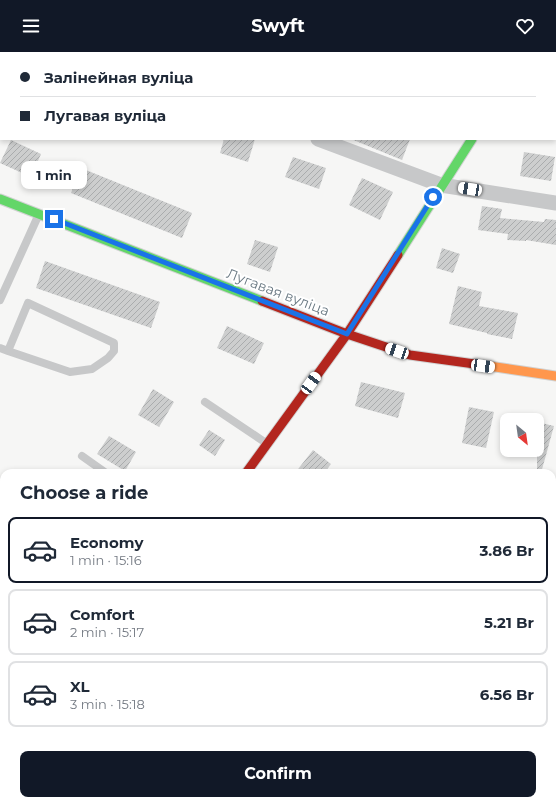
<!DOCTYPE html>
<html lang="en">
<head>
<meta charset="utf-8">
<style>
  :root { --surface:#fff; --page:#f6f6f7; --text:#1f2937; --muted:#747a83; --line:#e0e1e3; --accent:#111827 }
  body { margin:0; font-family:Montserrat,sans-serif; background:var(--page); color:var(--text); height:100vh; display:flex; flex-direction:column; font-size:15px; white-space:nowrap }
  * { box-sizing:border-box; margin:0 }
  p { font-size:13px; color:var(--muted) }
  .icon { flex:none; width:22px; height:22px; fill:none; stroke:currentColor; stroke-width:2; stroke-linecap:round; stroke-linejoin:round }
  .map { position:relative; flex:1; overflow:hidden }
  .side { position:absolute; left:0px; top:417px; width:556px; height:336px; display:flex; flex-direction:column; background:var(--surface); border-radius:12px 12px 0 0; box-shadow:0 2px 6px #0003 }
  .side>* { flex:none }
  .guide { position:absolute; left:0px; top:0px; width:556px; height:88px; box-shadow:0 2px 6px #0003; display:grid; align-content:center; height:88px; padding:0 20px; background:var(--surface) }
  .needle { width:26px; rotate:151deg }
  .controls { position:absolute; left:500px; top:361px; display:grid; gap:8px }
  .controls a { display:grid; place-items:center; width:44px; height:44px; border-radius:8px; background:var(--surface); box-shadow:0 2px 6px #0003; font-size:20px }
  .end { position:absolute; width:18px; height:18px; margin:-9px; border:5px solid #1a73e8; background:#fff; box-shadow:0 0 0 2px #fff }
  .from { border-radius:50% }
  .bubble { position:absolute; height:28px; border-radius:8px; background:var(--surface); box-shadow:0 2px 6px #0003; font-size:13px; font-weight:700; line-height:28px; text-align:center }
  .car { position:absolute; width:12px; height:24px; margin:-12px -6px; border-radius:5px; box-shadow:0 0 3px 1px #0007; background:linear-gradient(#fff 24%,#345 0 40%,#fff 0 76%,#345 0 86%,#fff 0) }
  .guide b { display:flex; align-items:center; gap:14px; height:38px; font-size:15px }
  .guide b+b { border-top:1px solid var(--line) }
  .guide i { width:10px; height:10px; background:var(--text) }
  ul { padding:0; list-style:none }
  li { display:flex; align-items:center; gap:12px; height:66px; margin:0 8px 6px; padding:0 12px; border:2px solid var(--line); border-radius:8px }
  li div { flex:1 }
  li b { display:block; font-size:15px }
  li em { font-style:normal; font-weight:700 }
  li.current { border-color:var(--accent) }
  li>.icon { width:36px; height:36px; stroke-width:1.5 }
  h2 { padding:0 20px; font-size:18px; line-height:48px }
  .action { display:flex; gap:8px; margin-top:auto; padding:8px 20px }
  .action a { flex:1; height:46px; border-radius:8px; background:var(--accent); color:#fff; font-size:16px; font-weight:700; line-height:46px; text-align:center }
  header { display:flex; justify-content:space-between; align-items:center; height:52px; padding:0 20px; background:var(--accent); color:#fff; font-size:18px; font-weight:700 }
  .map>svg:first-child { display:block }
  .grass { fill:url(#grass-dots) }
  .building { fill:url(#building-hatch) }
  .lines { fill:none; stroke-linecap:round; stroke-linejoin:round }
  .fast-casing { stroke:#d1d2d2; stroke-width:11 }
  .slow-casing { stroke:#d1d2d2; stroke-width:11 }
  .jam-casing { stroke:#d1d2d2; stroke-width:11 }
  .lane { stroke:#c7c8c9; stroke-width:8 }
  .street { stroke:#c7c8c9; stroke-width:15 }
  .fast { stroke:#63d668; stroke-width:9 }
  .slow { stroke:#ff974d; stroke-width:9 }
  .jam { stroke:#b3261e; stroke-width:9 }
  .route { stroke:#1a73e8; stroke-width:5 }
  .labels { text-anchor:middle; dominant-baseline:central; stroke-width:4; stroke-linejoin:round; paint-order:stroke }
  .street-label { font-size:14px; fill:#697882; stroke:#fff }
</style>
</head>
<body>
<header><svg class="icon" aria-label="menu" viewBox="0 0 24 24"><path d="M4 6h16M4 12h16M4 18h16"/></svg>Swyft<svg class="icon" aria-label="heart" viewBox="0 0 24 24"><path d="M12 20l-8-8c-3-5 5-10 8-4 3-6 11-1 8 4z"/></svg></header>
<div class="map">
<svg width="556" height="753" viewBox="0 0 556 753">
  <defs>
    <pattern id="grass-dots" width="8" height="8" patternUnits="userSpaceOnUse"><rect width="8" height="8" fill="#e5e7e3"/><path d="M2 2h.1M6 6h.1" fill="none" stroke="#bec0bd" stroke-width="1.8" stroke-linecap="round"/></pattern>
    <pattern id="building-hatch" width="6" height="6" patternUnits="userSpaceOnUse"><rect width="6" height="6" fill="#cdcece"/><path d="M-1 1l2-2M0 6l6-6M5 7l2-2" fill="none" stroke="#aaacad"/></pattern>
  </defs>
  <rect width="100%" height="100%" fill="#f6f6f5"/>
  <path class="grass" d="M0,698L4,702V749H37L40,753H0Z"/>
  <g class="building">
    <path d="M224,87H255L248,110L220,101Z"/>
    <path d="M351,87H410L402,108Z"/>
    <path d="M11,88L41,102L31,125L0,111Z"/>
    <path d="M524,100L555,105L551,129L520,124Z"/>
    <path d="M293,105L326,116L319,137L285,125Z"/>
    <path d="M81,116L192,161L182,186L71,141Z"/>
    <path d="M362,126L393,140L380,168L349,153Z"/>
    <path d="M482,154L502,157L500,166L544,170L545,167L556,168V193L526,188V189L507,188L508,182L478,178Z"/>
    <path d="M255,188L278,195L270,220L247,212Z"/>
    <path d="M442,196L460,202L453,221L436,216Z"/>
    <path d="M45,209L160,250L151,276L36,236Z"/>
    <path d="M458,234L482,240L479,254L518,261L512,287L487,282V281L449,272Z"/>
    <path d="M227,274L264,291L254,312L217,296Z"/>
    <path d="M361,330L405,341L398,366L355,354Z"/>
    <path d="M153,337L174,350L159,375L138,363Z"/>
    <path d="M469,355L494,360L486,396L462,391Z"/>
    <path d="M537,370L554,374L541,421L537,420Z"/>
    <path d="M209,378L225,388L215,404L199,393Z"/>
    <path d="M109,384L136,400L125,419L97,402Z"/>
    <path d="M313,398L331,412L324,421H295Z"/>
  </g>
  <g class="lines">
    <defs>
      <g id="fast">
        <path d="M529,1L530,0"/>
        <path d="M0,147L262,249"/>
        <path d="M398,203L472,87"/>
        <path d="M0,662L4,667"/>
        <path d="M121,753L122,749"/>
      </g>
      <path id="slow" d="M489,314L556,324"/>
      <g id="jam">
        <path d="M262,249L347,282L410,303L489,314"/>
        <path d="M246,421L347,282L398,203"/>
        <path d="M60,749L62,753"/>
      </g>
    </defs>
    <use href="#fast" class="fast-casing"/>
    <use href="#slow" class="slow-casing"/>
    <use href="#jam" class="jam-casing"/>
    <g class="lane">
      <path d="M0,248L39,162"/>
      <path d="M0,296L8,299L70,320L92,317L108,306L114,299V291L28,251L8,299"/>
      <path d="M205,350L266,391"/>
      <path d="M82,404L106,421"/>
      <path d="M0,505L4,508"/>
    </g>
    <g class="street">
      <path d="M84,0L87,1"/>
      <path d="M515,0L518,1"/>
      <path d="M318,87L441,133L556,151"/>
      <path d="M552,451L556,440"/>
      <path d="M337,749L341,753"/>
      <path d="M437,753L438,749"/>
    </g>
    <use href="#fast" class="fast"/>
    <use href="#slow" class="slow"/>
    <use href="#jam" class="jam"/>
  </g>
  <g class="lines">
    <path class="route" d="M54,167L347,282L433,145"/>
  </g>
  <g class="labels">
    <g class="street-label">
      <text transform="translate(278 240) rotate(21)">Лугавая вуліца</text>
    </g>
  </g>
</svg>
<div class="controls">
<a><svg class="needle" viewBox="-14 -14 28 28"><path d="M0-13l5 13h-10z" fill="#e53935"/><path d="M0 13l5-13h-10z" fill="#747a83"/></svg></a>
</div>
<i class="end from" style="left:433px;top:145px"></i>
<i class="end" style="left:54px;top:167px"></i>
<div class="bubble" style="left:21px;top:109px;width:66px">1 min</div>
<i class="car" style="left:470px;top:137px;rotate:279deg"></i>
<i class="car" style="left:397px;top:299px;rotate:289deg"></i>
<i class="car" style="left:483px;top:314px;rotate:98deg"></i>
<i class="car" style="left:311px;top:331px;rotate:36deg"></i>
<div class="guide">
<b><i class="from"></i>Залінейная вуліца</b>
<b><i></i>Лугавая вуліца</b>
</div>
<section class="side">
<h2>Choose a ride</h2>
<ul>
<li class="current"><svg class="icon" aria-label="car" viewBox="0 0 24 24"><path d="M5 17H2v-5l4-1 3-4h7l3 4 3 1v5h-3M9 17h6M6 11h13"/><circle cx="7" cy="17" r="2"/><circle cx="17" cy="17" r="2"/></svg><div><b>Economy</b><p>1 min · 15:16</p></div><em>3.86 Br</em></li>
<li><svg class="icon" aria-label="car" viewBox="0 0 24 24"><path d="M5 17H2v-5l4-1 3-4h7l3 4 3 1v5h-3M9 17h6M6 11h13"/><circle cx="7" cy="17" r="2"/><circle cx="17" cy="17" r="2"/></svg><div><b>Comfort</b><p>2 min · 15:17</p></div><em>5.21 Br</em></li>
<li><svg class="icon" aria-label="car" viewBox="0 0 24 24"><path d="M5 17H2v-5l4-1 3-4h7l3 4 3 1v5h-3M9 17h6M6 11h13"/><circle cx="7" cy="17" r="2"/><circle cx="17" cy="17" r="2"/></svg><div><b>XL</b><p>3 min · 15:18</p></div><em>6.56 Br</em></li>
</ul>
<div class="action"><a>Confirm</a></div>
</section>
</div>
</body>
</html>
